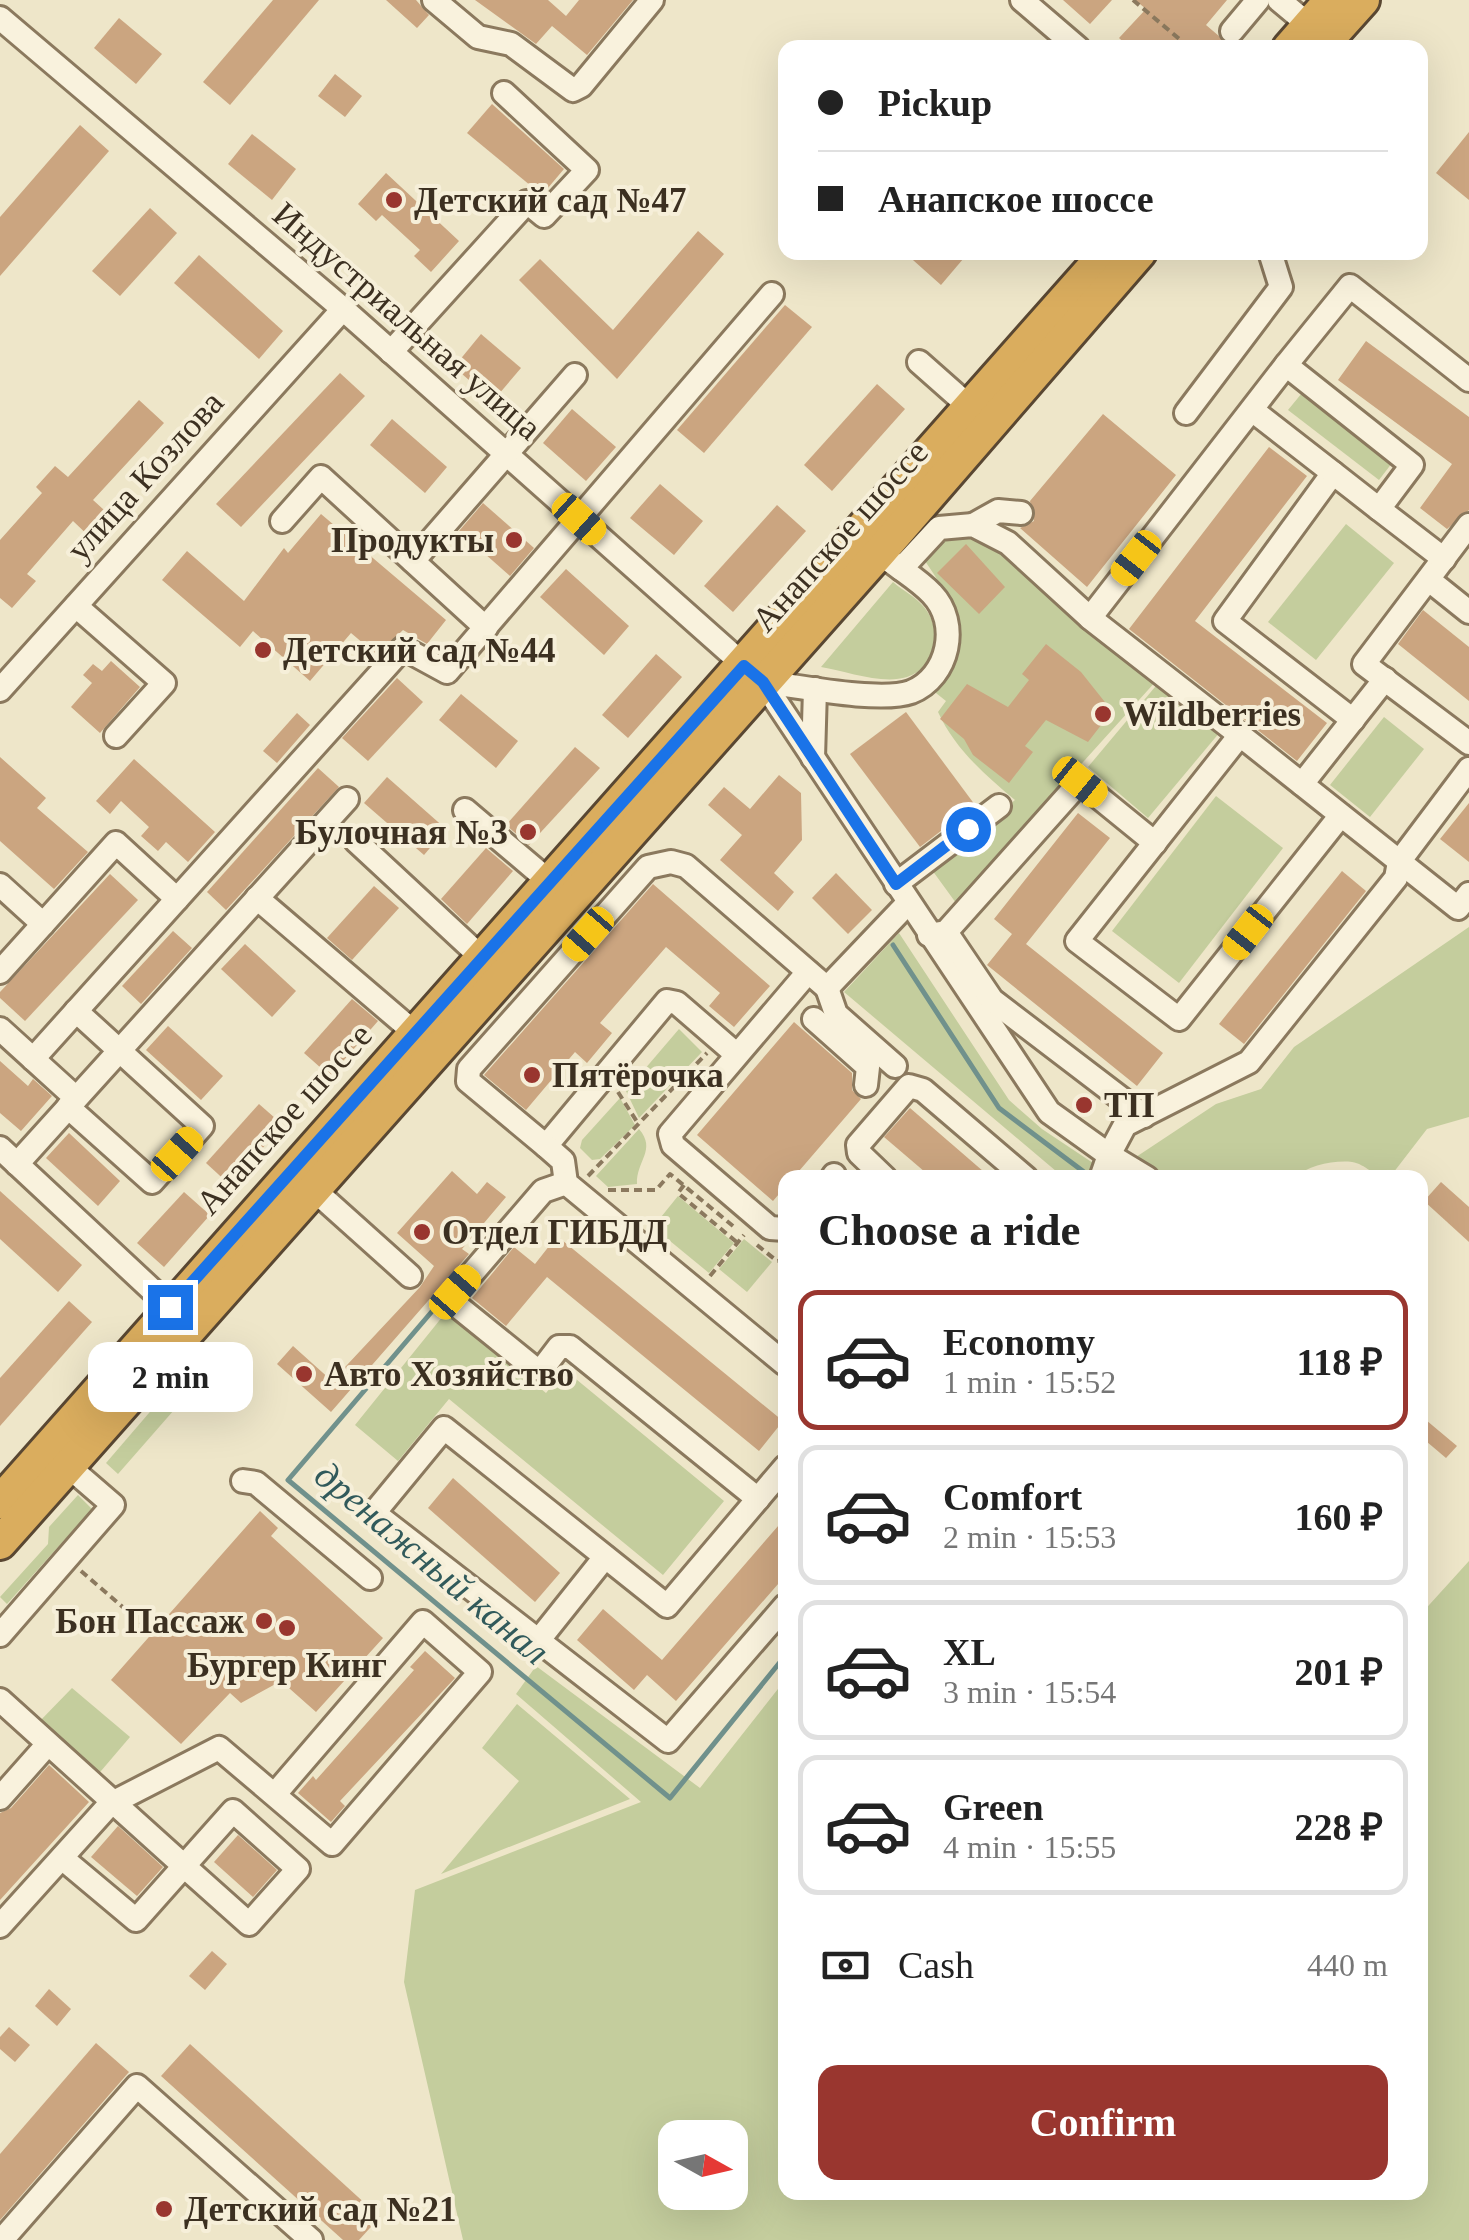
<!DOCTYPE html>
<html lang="en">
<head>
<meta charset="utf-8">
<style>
  :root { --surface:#fff; --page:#f2f2f2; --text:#222; --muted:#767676; --line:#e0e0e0; --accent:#99362f }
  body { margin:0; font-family:Georgia,serif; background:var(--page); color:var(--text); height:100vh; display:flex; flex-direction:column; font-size:38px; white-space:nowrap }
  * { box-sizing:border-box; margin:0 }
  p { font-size:32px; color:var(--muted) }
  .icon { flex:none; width:55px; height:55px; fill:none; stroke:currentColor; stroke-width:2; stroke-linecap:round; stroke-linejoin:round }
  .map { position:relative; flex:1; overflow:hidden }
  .details { position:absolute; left:778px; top:1170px; width:650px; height:1030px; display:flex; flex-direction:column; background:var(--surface); border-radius:20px; box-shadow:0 10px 40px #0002 }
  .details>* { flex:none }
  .hud { position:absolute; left:778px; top:40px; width:650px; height:220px; border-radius:20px; box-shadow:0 10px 40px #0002; display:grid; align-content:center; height:220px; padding:0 40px; background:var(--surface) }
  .needle { width:65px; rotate:98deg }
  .buttons { position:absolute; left:658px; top:2120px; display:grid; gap:20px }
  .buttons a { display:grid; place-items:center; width:90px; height:90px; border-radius:20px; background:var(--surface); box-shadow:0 10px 40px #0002; font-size:50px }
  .end { position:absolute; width:45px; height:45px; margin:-22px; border:12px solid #1a73e8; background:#fff; box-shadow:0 0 0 5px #fff }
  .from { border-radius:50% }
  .bubble { position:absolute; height:70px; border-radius:20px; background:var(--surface); box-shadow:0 10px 40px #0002; font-size:32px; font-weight:700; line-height:70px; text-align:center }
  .car { position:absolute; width:30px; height:60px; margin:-30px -15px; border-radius:12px; box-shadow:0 0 8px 2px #0007; background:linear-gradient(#f5c518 24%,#345 0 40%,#f5c518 0 76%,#345 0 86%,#f5c518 0) }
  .hud b { display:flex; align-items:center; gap:35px; height:95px; font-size:38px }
  .hud b+b { border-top:2px solid var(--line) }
  .hud i { width:25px; height:25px; background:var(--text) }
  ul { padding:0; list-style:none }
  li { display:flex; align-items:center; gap:30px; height:140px; margin:0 20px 15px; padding:0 20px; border:5px solid var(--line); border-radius:20px }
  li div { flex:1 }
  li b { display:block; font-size:38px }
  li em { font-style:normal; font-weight:700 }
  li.current { border-color:var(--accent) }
  li>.icon { width:90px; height:90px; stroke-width:1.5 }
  h2 { padding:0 40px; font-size:45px; line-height:120px }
  .pay { display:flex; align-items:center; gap:25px; height:110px; padding:0 40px; font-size:38px }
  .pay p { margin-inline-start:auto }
  .button { display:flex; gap:20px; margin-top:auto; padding:20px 40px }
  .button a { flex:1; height:115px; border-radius:20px; background:var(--accent); color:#fff; font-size:40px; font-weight:700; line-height:115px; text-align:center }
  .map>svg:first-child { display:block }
  .green { fill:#c4cd9d; fill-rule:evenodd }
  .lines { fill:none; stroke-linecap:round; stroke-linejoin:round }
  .stream { stroke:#70918c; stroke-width:5 }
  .building { fill:#cba580 }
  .minor-casing { stroke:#8b795e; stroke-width:28 }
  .highway-casing { stroke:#594732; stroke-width:38 }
  .path { stroke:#8b795e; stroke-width:4; stroke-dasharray:8 5; stroke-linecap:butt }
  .minor { stroke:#f9f2dd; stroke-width:22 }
  .highway { stroke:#daad5e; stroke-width:32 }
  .route { stroke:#1a73e8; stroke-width:12 }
  .poi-dot { fill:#99362f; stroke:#f6efd9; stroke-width:4 }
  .labels { text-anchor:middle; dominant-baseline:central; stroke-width:8; stroke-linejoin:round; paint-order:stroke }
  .poi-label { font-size:35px; font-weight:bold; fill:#3c3021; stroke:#f6efd9; text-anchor:start }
  .street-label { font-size:35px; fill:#3c3021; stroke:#f6efd9 }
  .water-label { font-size:38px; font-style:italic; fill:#315a5b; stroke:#f6efd9 }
</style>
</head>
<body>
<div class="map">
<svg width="1469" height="2240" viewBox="0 0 1469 2240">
  <rect width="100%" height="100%" fill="#eee6c9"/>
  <g class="green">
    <path d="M1302,393L1392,463L1379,480L1288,410Z"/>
    <path d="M1346,524L1394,563L1316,660L1268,622Z"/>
    <path d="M943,534H974L1005,552L1157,680L956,903L932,870L1015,800C985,775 955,749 938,712L946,701L931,689C974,638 958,609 923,558Z"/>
    <path d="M893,582C902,590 916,597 924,607C943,630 938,667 907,677C882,685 846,671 821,667Z"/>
    <path d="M1160,681L1220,732L1148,818L1088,767Z"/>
    <path d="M1384,717L1424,749L1370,817L1330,785Z"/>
    <path d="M1216,796L1283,848L1179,983L1112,931Z"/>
    <path d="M1469,927V1117L1427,1129L1390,1177C1374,1178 1366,1164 1352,1162C1333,1160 1308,1166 1295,1177H1170L1136,1157L1216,1104L1261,1089L1294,1047Z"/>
    <path d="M899,933L1009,1100L1042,1129L1099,1167L1095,1177H1063L844,992Z"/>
    <path d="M679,1029L702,1052L639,1118L626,1091Z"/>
    <path d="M620,1098L635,1125L600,1159L592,1160L580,1148L582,1140Z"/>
    <path d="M639,1129C657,1150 636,1161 637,1184L608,1187L596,1176Z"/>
    <path d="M678,1196L734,1243L709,1273L653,1227Z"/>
    <path d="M744,1239L772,1262L747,1292L719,1269Z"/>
    <path d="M447,1311L546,1393L565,1370L724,1501L663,1575L449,1399L398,1461L355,1425Z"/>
    <path d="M161,1399L174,1410L118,1474L106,1463Z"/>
    <path d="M78,1495L92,1509L7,1604L0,1597L48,1544L49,1527Z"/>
    <path d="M1469,1561V2240H463L404,1982L415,1890L641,1802L516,1694L536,1666L700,1788L785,1680V2192H1420V1615ZM675,2138H730V2192H675Z"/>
    <path d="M72,1688L130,1737L95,1778L38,1723Z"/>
    <path d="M517,1704L630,1799L441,1874L519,1781L482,1748Z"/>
  </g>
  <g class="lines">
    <g class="stream">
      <path d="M893,945L999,1108L1092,1178"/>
      <path d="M446,1295L288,1480L670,1798L785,1656"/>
    </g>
  </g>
  <g class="building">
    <path d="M273,0H319L230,105L203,82Z"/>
    <path d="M386,0H416L429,15L417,28Z"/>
    <path d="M475,0H548L566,16L579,0H633L587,55L552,26L536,44Z"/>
    <path d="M1063,0H1112L1090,24Z"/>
    <path d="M1135,0H1227L1206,25L1233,48H1130L1119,38L1146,9Z"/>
    <path d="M119,18L162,54L136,84L94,48Z"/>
    <path d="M335,74L362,96L345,117L318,96Z"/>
    <path d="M492,104L564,169L542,195L467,133Z"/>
    <path d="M80,125L109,151L0,276V217Z"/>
    <path d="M1469,132V200L1436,173Z"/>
    <path d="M252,134L296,169L272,200L228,164Z"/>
    <path d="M386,173L459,241L431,272L414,256L420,250L382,215L376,221L358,204Z"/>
    <path d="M150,208L177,233L120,296L92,271Z"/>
    <path d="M698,231L724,254L617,379L519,280L540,259L613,330Z"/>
    <path d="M904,252H969L941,285Z"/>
    <path d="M199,255L283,331L259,359L174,283Z"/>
    <path d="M785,305L812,327L704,453L677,430Z"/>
    <path d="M481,334L521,368L493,401L454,367Z"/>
    <path d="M1366,341L1469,417V510L1447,529L1420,508L1452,464L1338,380Z"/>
    <path d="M340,373L365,396L241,527L216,504Z"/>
    <path d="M877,384L905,409L832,491L804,465Z"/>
    <path d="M139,400L164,423L93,500L114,519L94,541L73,521L27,574L36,581L12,608L0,598V540L42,493L36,487L55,466L68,477Z"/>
    <path d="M572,409L616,447L586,481L543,443Z"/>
    <path d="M1103,414L1176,475L1087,587L1020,528L1034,521L1030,501Z"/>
    <path d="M392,419L447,467L425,493L370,445Z"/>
    <path d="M1269,447L1307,476L1195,621L1327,723L1297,761L1129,629Z"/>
    <path d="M660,484L703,521L674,555L630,518Z"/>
    <path d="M483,503L534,548L510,576L459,531Z"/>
    <path d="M777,505L806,531L733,612L704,586Z"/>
    <path d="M321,514L446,620L427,644L403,630L377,655L351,633L310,681L253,631L240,647L162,580L187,551L244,601L284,548L288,553Z"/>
    <path d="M966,544L1005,587L979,614L937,573Z"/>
    <path d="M566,569L629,626L604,655L540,597Z"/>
    <path d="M1423,610L1469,647V701L1398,644Z"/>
    <path d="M1046,644L1081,672L1112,711L1088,742L1046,720L1025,746L1033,752L1009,783L973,755L964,739L940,719L967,684L1008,707L1029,680L1022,674Z"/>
    <path d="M656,654L682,677L628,738L602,715Z"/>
    <path d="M111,661L140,687L100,733L71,707L92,683L83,675L93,664L102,671Z"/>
    <path d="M397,678L423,702L368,761L342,738Z"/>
    <path d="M461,694L518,741L496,768L439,720Z"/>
    <path d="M906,712L975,805L920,847L850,754Z"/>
    <path d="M297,713L310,725L277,763L263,751Z"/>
    <path d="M575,747L600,768L529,845L506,825Z"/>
    <path d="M0,757L46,798L37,808L88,852L54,889L0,841Z"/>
    <path d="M134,759L215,832L188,862L166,842L158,851L141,836L149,827L121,801L110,814L96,801Z"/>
    <path d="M318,768L339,787L226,910L207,892Z"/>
    <path d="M779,775L801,793L802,840L774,873L794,892L778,911L720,860L742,835L708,805L724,787L750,809Z"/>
    <path d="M387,777L446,829L424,855L364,803Z"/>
    <path d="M1469,803V862L1440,839Z"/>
    <path d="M1078,813L1110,838L1026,944L1163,1053L1137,1086L987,965L1012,934L994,919Z"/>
    <path d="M486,848L513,871L467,924L441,899Z"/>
    <path d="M1342,871L1366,891L1244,1044L1219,1024Z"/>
    <path d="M836,873L872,910L848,934L812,898Z"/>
    <path d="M110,874L138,900L25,1021L0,998V992Z"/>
    <path d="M653,884L770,986L734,1027L709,1006L720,993L666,947L600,1023L612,1033L587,1063L575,1052L526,1110L484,1075Z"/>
    <path d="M374,886L399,908L352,960L327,938Z"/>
    <path d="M173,931L192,948L141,1004L122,986Z"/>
    <path d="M245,944L296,991L272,1017L221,969Z"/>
    <path d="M352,999L378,1021L330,1076L304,1053Z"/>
    <path d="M794,1022L852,1073V1090L861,1099L793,1178H785V1187L773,1201L697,1135Z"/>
    <path d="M168,1026L223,1076L201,1100L146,1050Z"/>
    <path d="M0,1061L28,1086L33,1079L52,1096L21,1131L0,1113Z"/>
    <path d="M259,1104L283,1125L230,1185L206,1163Z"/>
    <path d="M910,1108L991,1178H932L884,1137Z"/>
    <path d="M69,1133L120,1181L98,1206L46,1158Z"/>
    <path d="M452,1171L477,1194L487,1182L506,1197L462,1249L469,1254L331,1412L277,1364L293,1346L332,1381L420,1287L434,1266L397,1233Z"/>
    <path d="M1441,1182L1469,1207V1242L1424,1201Z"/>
    <path d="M0,1191L82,1265L58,1292L0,1239Z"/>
    <path d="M184,1192L210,1215L164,1267L137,1243Z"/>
    <path d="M557,1236L783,1421L759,1451L547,1277L506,1326L472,1298L514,1247L535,1264Z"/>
    <path d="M69,1301L92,1322L0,1426V1378Z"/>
    <path d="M1420,1415L1457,1446L1446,1458L1420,1436Z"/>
    <path d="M453,1478L560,1573L535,1602L428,1508Z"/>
    <path d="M260,1511L278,1528L271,1536L383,1638L316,1712L281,1681L241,1703L230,1693L181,1744L111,1680Z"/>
    <path d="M785,1518V1576L676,1701L647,1675L634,1690L577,1640L603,1609L662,1660Z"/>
    <path d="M425,1651L455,1678L340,1801L345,1806L331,1822L298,1793L313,1776L316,1780L414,1670L410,1667Z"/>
    <path d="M49,1765L89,1802L0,1900V1813L11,1808Z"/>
    <path d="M118,1826L163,1867L137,1896L91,1857Z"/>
    <path d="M238,1835L277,1870L253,1897L214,1862Z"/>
    <path d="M212,1951L227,1964L205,1990L189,1976Z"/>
    <path d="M49,1989L71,2009L57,2026L35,2006Z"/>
    <path d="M9,2027L30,2045L15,2062L0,2049V2037Z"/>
    <path d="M96,2043L129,2072L0,2220V2154Z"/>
    <path d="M190,2044L380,2217L359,2240H343L161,2076Z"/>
  </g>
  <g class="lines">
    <defs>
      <g id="minor">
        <path d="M434,0L478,37L511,44L573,90L581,86L652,0"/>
        <path d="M1022,0L1078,48"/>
        <path d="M1279,0L1309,25"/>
        <path d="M0,18L343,309L763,682L1049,1112L1109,1155L1101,1178"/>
        <path d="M1232,31L1258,0"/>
        <path d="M391,352L527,202L544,216L587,170L504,93"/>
        <path d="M919,362L980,416"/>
        <path d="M1286,365L1350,286L1469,380"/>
        <path d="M1252,410L1333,473L1225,621L1353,720"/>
        <path d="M1186,413L1281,287L1270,252"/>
        <path d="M1333,473L1379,509"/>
        <path d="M282,521L321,477L486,628"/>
        <path d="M973,525L998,511L1021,513"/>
        <path d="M1469,525L1364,664L1469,743"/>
        <path d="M413,561L575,375"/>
        <path d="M901,569L939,528L973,525L1008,543L1090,618L1286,365L1412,465L1379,509L1444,559"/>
        <path d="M1429,580L1469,612"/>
        <path d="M76,606L164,683L116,736"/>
        <path d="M1090,618L1240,735"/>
        <path d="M763,682C797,686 880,703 911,692C949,677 960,623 932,594C920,581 903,571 889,560"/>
        <path d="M0,690L343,309"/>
        <path d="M813,758L815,689"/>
        <path d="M1302,784L1385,679"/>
        <path d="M465,810L550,882"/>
        <path d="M1341,815L1179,1019L1077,941L1240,735L1458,908L1469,894"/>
        <path d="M356,841L482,958"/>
        <path d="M896,884L999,806"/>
        <path d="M0,885L43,924"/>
        <path d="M257,898L415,1033"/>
        <path d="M946,932L992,1000L1144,1116"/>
        <path d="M929,935L946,932L1080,782L1155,843"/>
        <path d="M0,972L116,843L177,899"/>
        <path d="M827,988L836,1014L895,1066"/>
        <path d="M814,1019L868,1067L866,1085"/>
        <path d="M0,1029L76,1098"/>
        <path d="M736,1054L677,1003L667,1001L546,1146L468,1081L469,1069L648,867L671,862L686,866L827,988L908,903"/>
        <path d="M33,1059L403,648L447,672L772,294"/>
        <path d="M68,1107L152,1182L202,1126L76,1011"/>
        <path d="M546,1146L563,1161L566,1183L785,1364"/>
        <path d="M0,1148L180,1316"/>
        <path d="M17,1164L347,799"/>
        <path d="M832,1178L834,1175"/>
        <path d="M885,1178L859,1153L858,1145L909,1086L923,1090L1026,1178"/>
        <path d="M1147,1178L1109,1155L1125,1125L1249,1062L1396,878L1399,862L1469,769"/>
        <path d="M566,1183L543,1191L455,1293L456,1305L534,1368H543L559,1347H570L758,1499"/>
        <path d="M313,1189L410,1276"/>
        <path d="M785,1229L770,1228L673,1145L670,1134L808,972"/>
        <path d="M177,1344L219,1380"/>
        <path d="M785,1467L667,1606L444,1428L374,1513L668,1741L785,1606"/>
        <path d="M243,1481L256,1483L370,1578"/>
        <path d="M0,1635L113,1505L69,1467"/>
        <path d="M538,1641L605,1557"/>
        <path d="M0,1700L184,1866L233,1811L298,1869L249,1924L184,1866L136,1920L62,1858"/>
        <path d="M0,1798L47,1745"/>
        <path d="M0,1926L110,1804L219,1748L332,1844L480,1672L423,1622L275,1794"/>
        <path d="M2,2240L137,2086L311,2240"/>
      </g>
      <g id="highway">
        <path d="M1289,48L1331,0"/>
        <path d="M1320,48L1363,0"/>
        <path d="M0,1502L1107,252"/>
        <path d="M0,1543L880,552L1140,252"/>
      </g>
    </defs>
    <use href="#minor" class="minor-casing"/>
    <use href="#highway" class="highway-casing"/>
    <g class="path">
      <path d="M1133,0L1190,48"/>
      <path d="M618,1092L639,1125"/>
      <path d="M588,1176L707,1053"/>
      <path d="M684,1185L678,1193L739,1244"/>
      <path d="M608,1190H656L670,1174L733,1226"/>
      <path d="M757,1245L777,1261L785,1260"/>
      <path d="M710,1276L744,1235"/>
      <path d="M81,1571L153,1633"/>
    </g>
    <use href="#minor" class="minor"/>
    <use href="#highway" class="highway"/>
  </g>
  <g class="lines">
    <path class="route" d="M170,1307L744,666L763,682L896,884L968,829"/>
  </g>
  <g class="poi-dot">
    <circle cx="394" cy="200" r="10"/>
    <circle cx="514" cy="540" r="10"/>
    <circle cx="263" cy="650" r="10"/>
    <circle cx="1103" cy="714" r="10"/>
    <circle cx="528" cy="832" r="10"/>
    <circle cx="532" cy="1075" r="10"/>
    <circle cx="1084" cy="1105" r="10"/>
    <circle cx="422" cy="1232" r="10"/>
    <circle cx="304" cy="1374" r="10"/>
    <circle cx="264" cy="1621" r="10"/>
    <circle cx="287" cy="1628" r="10"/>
    <circle cx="164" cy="2209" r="10"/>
  </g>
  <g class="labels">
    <g class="poi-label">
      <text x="414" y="200">Детский сад №47</text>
      <text x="494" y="540" text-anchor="end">Продукты</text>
      <text x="283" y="650">Детский сад №44</text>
      <text x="1123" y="714">Wildberries</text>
      <text x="508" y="832" text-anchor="end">Булочная №3</text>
      <text x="552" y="1075">Пятёрочка</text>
      <text x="1104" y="1105">ТП</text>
      <text x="442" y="1232">Отдел ГИБДД</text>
      <text x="324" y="1374">Авто Хозяйство</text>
      <text x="244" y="1621" text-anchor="end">Бон Пассаж</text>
      <text x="287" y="1665" text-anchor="middle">Бургер Кинг</text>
      <text x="184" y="2209">Детский сад №21</text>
    </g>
    <g class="street-label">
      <text transform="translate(407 321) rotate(41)">Индустриальная улица</text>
      <text transform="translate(145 476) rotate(-48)">улица Козлова</text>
      <text transform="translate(840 536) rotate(-48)">Анапское шоссе</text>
      <text transform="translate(284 1119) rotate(-48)">Анапское шоссе</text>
    </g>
    <g class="water-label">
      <text transform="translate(432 1563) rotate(40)">дренажный канал</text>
    </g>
  </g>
</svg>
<div class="buttons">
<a><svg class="needle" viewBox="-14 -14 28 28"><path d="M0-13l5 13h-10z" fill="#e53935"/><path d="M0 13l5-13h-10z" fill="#767676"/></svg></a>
</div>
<i class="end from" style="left:968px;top:829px"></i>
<i class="end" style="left:170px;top:1307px"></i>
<div class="bubble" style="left:88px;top:1342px;width:165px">2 min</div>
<i class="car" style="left:579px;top:519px;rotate:132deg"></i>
<i class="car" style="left:1136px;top:558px;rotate:218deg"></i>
<i class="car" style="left:1080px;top:782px;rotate:129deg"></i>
<i class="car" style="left:1248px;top:932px;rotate:218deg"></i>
<i class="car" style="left:588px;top:934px;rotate:221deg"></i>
<i class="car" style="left:177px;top:1154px;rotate:42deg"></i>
<i class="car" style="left:455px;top:1292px;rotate:41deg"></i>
<div class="hud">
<b><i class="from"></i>Pickup</b>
<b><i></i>Анапское шоссе</b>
</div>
<section class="details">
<h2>Choose a ride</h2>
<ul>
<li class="current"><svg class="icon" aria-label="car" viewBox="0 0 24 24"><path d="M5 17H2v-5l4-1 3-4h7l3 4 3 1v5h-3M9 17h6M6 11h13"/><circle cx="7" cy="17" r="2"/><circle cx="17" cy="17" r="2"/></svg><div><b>Economy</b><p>1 min · 15:52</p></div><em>118 ₽</em></li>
<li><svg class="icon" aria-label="car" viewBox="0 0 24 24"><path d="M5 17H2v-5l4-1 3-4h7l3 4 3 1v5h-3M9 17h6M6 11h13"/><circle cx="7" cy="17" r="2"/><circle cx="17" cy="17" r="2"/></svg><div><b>Comfort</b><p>2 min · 15:53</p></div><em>160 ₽</em></li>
<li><svg class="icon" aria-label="car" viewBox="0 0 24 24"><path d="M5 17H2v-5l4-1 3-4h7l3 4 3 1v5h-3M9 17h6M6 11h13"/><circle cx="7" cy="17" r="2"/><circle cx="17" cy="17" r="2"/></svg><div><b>XL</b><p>3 min · 15:54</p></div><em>201 ₽</em></li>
<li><svg class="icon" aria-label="car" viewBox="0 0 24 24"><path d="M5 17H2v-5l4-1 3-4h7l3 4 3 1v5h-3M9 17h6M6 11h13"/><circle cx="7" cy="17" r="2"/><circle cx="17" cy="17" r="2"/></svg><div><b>Green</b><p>4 min · 15:55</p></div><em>228 ₽</em></li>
</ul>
<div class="pay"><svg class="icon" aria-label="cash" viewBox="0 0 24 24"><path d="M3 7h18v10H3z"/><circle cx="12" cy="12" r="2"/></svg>Cash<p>440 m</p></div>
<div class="button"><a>Confirm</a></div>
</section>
</div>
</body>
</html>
